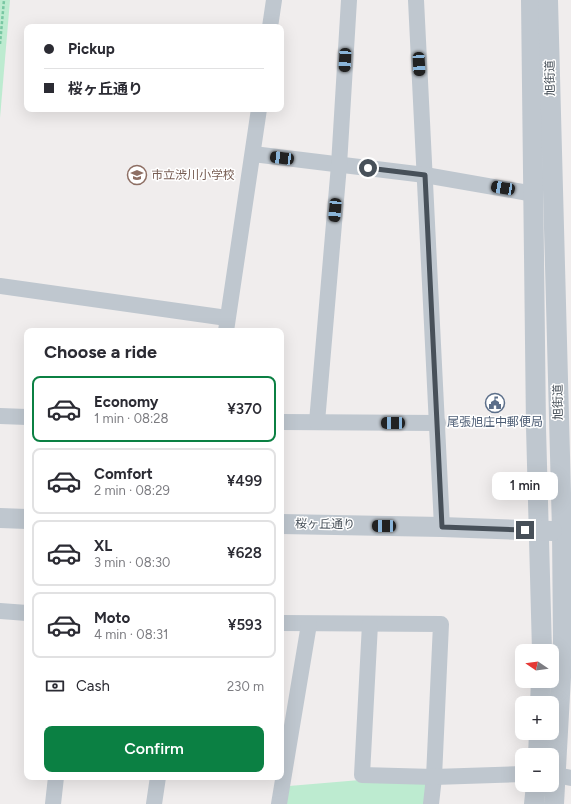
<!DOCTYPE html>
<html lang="en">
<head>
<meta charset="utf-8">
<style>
  :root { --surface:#fff; --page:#f2f2f3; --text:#2b2b33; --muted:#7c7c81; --line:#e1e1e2; --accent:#0b8043 }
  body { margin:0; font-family:Figtree,"Noto Sans JP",sans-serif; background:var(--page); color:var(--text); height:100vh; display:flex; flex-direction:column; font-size:15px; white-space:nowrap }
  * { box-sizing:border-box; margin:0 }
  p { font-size:13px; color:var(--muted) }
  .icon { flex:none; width:22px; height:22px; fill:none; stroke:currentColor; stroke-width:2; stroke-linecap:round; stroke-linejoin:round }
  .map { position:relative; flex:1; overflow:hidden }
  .details { position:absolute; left:24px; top:328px; width:260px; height:452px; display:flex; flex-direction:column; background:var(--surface); border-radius:8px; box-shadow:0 4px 16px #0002 }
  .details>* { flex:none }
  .top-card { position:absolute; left:24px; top:24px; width:260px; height:88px; border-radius:8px; box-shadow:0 4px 16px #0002; display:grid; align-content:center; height:88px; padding:0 20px; background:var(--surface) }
  .needle { width:26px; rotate:283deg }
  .controls { position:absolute; left:515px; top:644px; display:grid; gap:8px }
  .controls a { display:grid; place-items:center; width:44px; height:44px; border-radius:8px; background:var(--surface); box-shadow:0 4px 16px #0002; font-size:20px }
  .end { position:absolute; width:18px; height:18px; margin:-9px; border:5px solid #475059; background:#fff; box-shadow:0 0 0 2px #fff }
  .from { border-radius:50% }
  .bubble { position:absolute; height:28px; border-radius:8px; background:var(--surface); box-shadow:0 4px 16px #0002; font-size:13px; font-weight:600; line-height:28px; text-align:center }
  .car { position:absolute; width:12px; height:24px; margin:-12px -6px; border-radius:5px; box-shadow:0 0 3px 1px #0007; background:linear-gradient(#222 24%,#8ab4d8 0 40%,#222 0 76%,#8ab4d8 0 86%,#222 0) }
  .top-card b { display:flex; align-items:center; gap:14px; height:38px; font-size:15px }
  .top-card b+b { border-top:1px solid var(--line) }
  .top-card i { width:10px; height:10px; background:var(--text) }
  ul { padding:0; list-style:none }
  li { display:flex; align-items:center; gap:12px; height:66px; margin:0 8px 6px; padding:0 12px; border:2px solid var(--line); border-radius:8px }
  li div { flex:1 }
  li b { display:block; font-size:15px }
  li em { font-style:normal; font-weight:600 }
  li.active { border-color:var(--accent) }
  li>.icon { width:36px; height:36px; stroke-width:1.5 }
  h2 { padding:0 20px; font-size:18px; line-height:48px }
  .pay { display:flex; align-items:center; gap:10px; height:44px; padding:0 20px; font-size:15px }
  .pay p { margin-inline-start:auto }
  .cta { display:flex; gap:8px; margin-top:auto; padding:8px 20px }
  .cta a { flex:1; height:46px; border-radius:8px; background:var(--accent); color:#fff; font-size:16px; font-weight:600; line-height:46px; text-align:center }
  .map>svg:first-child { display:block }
  .green { fill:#bdebd0 }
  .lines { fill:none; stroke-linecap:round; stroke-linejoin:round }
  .path { stroke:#78c7a2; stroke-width:2.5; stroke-dasharray:3 2; stroke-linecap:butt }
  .minor { stroke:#bfc7cf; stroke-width:16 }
  .tertiary { stroke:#bfc7cf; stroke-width:20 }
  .route { stroke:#475059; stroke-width:5 }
  .labels { text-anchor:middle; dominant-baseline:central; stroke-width:3; stroke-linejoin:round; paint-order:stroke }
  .street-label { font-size:12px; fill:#475059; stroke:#fff }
  .education-label { font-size:12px; fill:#785e54; stroke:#fff; text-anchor:start }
  .service-label { font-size:12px; fill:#4e5e75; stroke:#fff }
</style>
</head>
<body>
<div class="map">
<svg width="571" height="804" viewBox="0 0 571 804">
  <rect width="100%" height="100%" fill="#f0eded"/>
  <g class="green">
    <path d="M0,0H10L0,118Z"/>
    <path d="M360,780L429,782L426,804H285L289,786Z"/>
  </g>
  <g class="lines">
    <path class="path" d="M0,44L4,0"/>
    <g class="minor">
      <path d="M416,0L442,527"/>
      <path d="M270,27L274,0"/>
      <path d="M253,154L425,175L534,194"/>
      <path d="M0,286L227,318"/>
      <path d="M226,331L259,109"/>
      <path d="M0,416L27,417"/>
      <path d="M281,422L438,423"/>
      <path d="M317,422L339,165L349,0"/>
      <path d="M0,611L27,613"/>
      <path d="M281,623L441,624L434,777L431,804"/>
      <path d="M370,624L362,775L434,777L522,774"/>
      <path d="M556,775L571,778"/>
      <path d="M53,804L56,777"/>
      <path d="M154,804L158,777"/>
      <path d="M279,804L309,624"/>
    </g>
    <g class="tertiary">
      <path d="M531,0L536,427L542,651"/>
      <path d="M548,0L562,531L563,641L554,804"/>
      <path d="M0,518L27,519"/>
      <path d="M281,524L442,527L552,531"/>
      <path d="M540,703L541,681"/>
      <path d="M538,755L539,733"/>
      <path d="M534,804L536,785"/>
    </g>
  </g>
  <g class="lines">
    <path class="route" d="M368,168L425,175L442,527L525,530"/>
  </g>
  <defs>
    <symbol id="school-ring" viewBox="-11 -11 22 22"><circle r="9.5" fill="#fff" stroke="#8d6e63" stroke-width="1.5"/><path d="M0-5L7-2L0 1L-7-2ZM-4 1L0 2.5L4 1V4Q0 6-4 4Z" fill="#8d6e63"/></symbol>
    <symbol id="civic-ring" viewBox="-11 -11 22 22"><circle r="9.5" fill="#fff" stroke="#5c6f8a" stroke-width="1.5"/><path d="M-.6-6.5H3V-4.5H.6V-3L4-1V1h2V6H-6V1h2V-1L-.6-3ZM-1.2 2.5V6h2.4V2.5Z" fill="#5c6f8a"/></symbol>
  </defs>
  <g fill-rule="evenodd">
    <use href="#school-ring" x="126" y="164" width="22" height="22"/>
    <use href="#civic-ring" x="484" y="392" width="22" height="22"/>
  </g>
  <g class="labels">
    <g class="street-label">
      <text transform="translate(550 78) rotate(-91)">旭街道</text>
      <text transform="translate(558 402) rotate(-91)">旭街道</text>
      <text transform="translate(325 524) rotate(1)">桜ヶ丘通り</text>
    </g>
    <g class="education-label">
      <text x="151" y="175">市立渋川小学校</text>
    </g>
    <g class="service-label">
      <text x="495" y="422">尾張旭庄中郵便局</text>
    </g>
  </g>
</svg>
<div class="controls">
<a><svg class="needle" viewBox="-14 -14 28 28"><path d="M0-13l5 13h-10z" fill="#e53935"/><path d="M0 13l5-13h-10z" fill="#7c7c81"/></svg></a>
<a>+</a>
<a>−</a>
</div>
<i class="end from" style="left:368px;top:168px"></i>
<i class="end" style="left:525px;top:530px"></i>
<div class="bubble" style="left:492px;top:472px;width:66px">1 min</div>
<i class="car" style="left:345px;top:60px;rotate:183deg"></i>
<i class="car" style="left:419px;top:64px;rotate:177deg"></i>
<i class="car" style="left:282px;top:158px;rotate:277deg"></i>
<i class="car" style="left:503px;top:188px;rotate:280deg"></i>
<i class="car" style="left:335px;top:210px;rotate:185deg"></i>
<i class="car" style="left:393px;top:423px;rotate:270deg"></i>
<i class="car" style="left:384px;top:526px;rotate:271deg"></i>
<div class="top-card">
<b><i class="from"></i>Pickup</b>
<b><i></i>桜ヶ丘通り</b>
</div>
<section class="details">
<h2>Choose a ride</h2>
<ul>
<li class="active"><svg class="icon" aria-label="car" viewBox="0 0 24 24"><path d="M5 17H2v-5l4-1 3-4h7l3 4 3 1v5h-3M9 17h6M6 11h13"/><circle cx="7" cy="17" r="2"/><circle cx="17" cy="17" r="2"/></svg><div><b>Economy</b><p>1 min · 08:28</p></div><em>¥370</em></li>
<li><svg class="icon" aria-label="car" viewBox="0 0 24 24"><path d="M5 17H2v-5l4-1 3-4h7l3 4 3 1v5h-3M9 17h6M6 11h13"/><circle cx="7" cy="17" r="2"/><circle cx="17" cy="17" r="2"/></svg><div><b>Comfort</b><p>2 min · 08:29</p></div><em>¥499</em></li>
<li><svg class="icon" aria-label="car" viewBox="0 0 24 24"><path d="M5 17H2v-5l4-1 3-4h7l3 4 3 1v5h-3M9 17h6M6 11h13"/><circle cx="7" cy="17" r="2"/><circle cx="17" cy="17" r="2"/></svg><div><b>XL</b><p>3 min · 08:30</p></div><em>¥628</em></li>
<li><svg class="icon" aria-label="car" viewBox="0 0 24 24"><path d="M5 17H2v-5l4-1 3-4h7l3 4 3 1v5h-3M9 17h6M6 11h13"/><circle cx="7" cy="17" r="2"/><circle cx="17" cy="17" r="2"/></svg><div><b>Moto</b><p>4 min · 08:31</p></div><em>¥593</em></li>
</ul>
<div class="pay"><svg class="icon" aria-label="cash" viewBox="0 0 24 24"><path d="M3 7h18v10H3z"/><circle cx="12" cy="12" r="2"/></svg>Cash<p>230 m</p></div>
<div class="cta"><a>Confirm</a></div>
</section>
</div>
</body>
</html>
